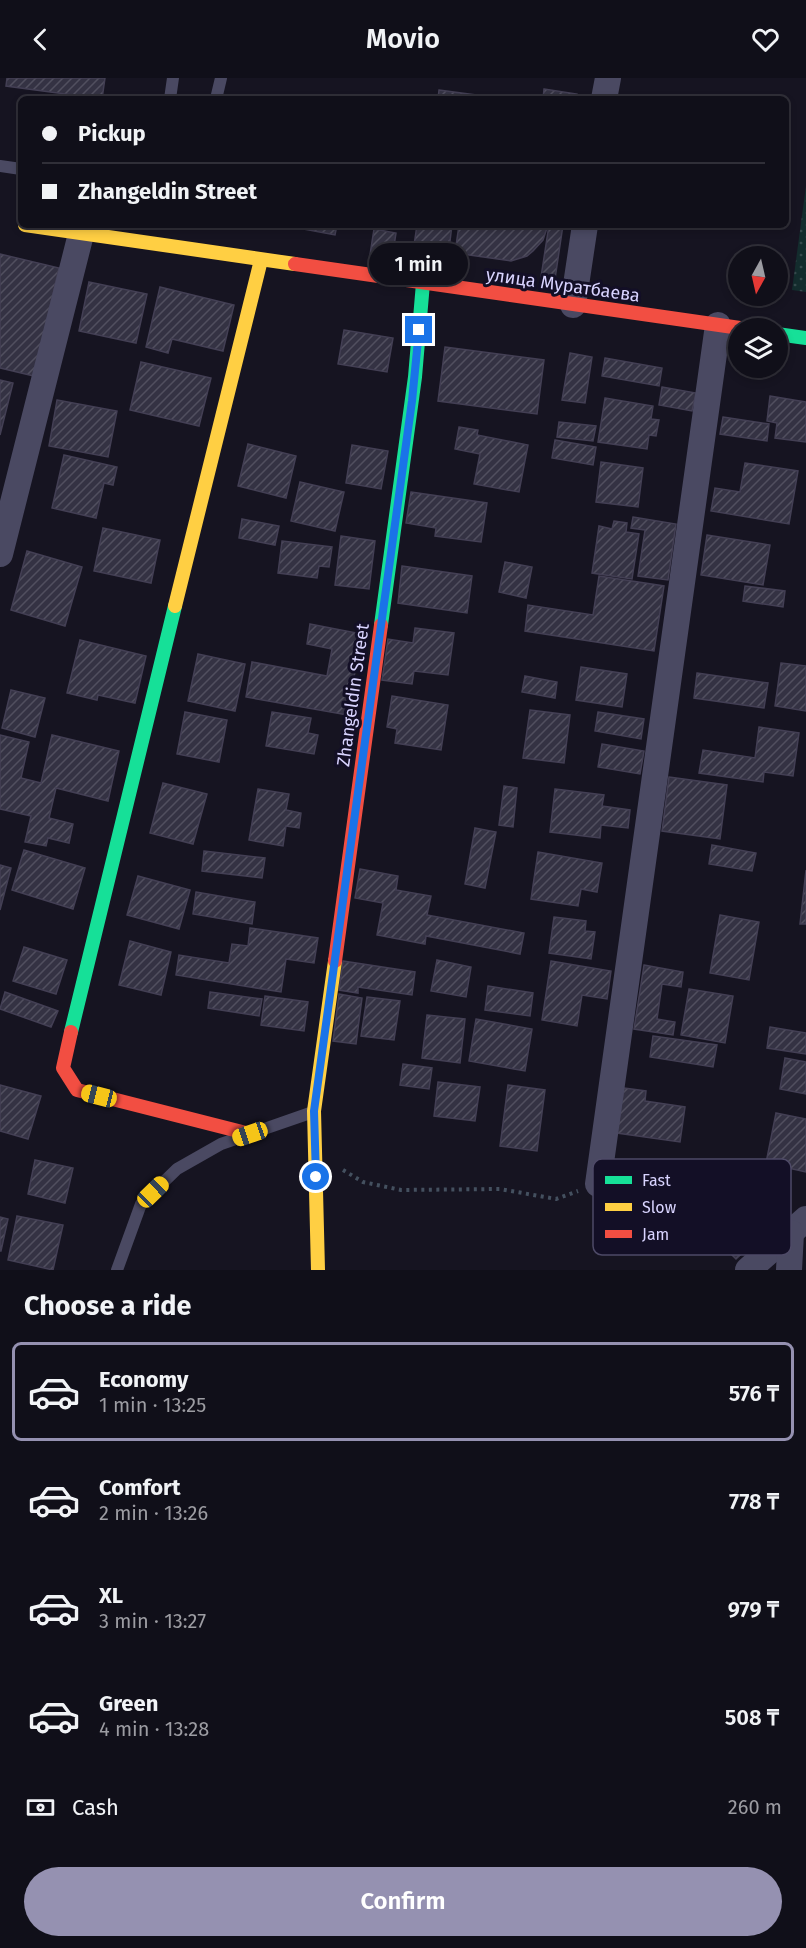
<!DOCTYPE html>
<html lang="en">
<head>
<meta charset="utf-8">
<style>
  :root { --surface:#100f19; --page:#1e1d26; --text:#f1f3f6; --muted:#9c9ca2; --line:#302f38; --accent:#9591b1 }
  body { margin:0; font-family:"Fira Sans",sans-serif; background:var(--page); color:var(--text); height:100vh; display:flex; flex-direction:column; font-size:22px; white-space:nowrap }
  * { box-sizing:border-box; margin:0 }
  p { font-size:20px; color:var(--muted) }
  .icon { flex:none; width:33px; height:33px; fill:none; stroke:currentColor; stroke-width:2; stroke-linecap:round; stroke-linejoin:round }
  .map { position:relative; height:1192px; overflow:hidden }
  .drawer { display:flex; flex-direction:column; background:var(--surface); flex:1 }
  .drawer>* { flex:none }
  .top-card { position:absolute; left:18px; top:18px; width:771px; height:132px; border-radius:9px; box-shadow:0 3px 9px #0003,0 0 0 2px var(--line); display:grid; align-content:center; height:132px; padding:0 24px; background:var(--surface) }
  .needle { width:39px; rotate:188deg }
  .buttons { position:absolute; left:728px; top:168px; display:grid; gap:12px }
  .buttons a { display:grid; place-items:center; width:60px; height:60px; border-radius:50%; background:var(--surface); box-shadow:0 3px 9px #0003,0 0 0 2px var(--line); font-size:30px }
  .end { position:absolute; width:27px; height:27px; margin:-14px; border:8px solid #1a73e8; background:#fff; box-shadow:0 0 0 3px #fff }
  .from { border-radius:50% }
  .bubble { position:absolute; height:42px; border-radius:21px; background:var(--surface); box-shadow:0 3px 9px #0003,0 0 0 2px var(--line); font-size:20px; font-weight:600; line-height:42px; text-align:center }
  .car { position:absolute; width:18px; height:36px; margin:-18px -9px; border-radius:8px; box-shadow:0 0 4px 2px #0007; background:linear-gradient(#f5c518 24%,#345 0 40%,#f5c518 0 76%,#345 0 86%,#f5c518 0) }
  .top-card b { display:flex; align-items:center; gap:21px; height:57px; font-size:22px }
  .top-card b+b { border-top:2px solid var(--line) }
  .top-card i { width:15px; height:15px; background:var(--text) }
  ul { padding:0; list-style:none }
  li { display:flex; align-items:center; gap:18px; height:99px; margin:0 12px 9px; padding:0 12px; border:3px solid transparent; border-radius:9px }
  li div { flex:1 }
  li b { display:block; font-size:22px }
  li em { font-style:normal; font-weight:600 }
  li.active { border-color:var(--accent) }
  li>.icon { width:54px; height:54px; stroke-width:1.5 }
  h2 { padding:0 24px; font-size:27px; line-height:72px }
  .pay { display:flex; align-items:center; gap:15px; height:66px; padding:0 24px; font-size:22px }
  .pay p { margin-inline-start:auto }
  .primary-button { display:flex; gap:12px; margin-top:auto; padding:12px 24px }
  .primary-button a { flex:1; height:69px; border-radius:36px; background:var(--accent); color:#fff; font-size:24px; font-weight:600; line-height:69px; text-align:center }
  header { display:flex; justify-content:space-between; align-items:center; height:78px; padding:0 24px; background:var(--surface); font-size:27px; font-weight:600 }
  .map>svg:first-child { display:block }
  .green { fill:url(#green-dots) }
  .building { fill:url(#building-hatch); stroke:#433f54; stroke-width:1.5 }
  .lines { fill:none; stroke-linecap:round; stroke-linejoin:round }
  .path { stroke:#44505f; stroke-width:4; stroke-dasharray:3 4.5; stroke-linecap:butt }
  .lane { stroke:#4a4962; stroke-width:12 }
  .street { stroke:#4a4962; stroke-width:26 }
  .fast { stroke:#16e098; stroke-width:14 }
  .slow { stroke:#ffcf43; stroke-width:14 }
  .jam { stroke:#f24e42; stroke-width:14 }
  .route { stroke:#1a73e8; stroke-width:8 }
  .labels { text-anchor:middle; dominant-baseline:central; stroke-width:6; stroke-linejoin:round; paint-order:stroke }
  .street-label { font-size:18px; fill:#d9d4ff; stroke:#130f26 }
  .key { fill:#130f26; stroke:#4e4a67; stroke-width:1.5 }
  .key-label { font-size:16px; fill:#d9d4ff }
</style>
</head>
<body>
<header><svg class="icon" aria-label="back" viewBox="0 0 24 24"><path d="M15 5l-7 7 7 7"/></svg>Movio<svg class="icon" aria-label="heart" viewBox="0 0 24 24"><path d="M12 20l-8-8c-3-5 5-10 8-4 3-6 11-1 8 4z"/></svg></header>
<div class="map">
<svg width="806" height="1192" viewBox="0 0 806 1192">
  <defs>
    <pattern id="green-dots" width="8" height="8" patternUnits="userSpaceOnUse" patternTransform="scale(1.5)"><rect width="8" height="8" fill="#132c2d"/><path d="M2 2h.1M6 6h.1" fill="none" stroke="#354a4c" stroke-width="1.8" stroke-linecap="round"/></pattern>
    <pattern id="building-hatch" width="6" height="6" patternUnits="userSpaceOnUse" patternTransform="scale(1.5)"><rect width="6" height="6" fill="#343243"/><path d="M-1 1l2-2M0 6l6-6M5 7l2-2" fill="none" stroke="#514f5f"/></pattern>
  </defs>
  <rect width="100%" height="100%" fill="#161421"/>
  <path class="green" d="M806,108V214L792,212Z"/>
  <g class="building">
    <path d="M7,0H105L102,21L6,8Z"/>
    <path d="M544,11L577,16L576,21H543Z"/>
    <path d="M439,12L491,19V21H438Z"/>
    <path d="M282,147H337L335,157Z"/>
    <path d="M417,147H452L448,179L413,174Z"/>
    <path d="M459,147H548L543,162L533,173L527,178L511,183L455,175Z"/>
    <path d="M549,147H563L555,201L541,199Z"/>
    <path d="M374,151L396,155L392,181L370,177Z"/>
    <path d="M0,176L59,190L34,298L0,290Z"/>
    <path d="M89,204L147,216L136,265L79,253Z"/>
    <path d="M160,209L234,227L223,273L172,261L168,275L146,269Z"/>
    <path d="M344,252L393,260L387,294L338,286Z"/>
    <path d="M445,269L544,282L537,336L438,323Z"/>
    <path d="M570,275L592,279L585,325L562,322Z"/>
    <path d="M605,280L662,290L659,308L602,298Z"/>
    <path d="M141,284L211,300L199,348L130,332Z"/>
    <path d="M0,302L13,305L0,357Z"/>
    <path d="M662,309L696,315L692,333L659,327Z"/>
    <path d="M770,318L806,324V364L775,360L777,345L767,343Z"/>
    <path d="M605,320L653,328L651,341L659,342L656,358L649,357L647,371L598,364Z"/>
    <path d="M57,322L117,333L108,379L49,368Z"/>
    <path d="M723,339L769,346L767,363L720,356Z"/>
    <path d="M559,344L596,348L593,363L557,359Z"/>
    <path d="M459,349L478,352L477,357L528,367L519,414L474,406L480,376L455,371Z"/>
    <path d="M555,362L596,369L593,387L552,380Z"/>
    <path d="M248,366L296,378L286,420L238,408Z"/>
    <path d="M352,367L388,373L381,411L346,405Z"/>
    <path d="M64,377L117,389L113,407L104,405L96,440L52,430Z"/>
    <path d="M601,384L643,390L638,429L596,424Z"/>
    <path d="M745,385L798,393L789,446L711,433L715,410L740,414Z"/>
    <path d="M300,404L344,414L335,453L291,443Z"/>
    <path d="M411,414L487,425L481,464L435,458L436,450L406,445Z"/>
    <path d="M633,439L676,446L668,502L638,498L645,452L631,450Z"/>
    <path d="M242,441L279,448L275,467L239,460Z"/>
    <path d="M614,443L627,445L626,454L639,456L632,501L592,495L599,448L612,451Z"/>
    <path d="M103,450L160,462L151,505L94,493Z"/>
    <path d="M707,457L770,467L763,507L701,497Z"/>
    <path d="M341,458L375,463L369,511L335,507Z"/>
    <path d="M282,463L332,469L329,489L319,488L317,500L278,495Z"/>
    <path d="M27,473L82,489L65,548L11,532Z"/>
    <path d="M505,484L532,489L526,520L499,514Z"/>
    <path d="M402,488L472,498L467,535L398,525Z"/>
    <path d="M599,498L664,508L654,573L525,553L528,527L593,537Z"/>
    <path d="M745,508L785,513L783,529L743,523Z"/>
    <path d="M310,546L362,556L347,637L246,619L252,584L327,598L332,571L307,566Z"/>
    <path d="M415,550L454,555L448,597L414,593L412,606L382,602L388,561L413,565Z"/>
    <path d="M80,562L146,578L135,625L98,617L97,622L67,615Z"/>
    <path d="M198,576L245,586L235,633L188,623Z"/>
    <path d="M781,585L806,588V633L775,628Z"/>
    <path d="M581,589L627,596L622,629L576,622Z"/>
    <path d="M697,595L768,605L764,630L694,620Z"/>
    <path d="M525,598L557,604L555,620L522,614Z"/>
    <path d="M11,612L45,620L35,659L2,650Z"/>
    <path d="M392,618L448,627L441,672L395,665L397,651L387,649Z"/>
    <path d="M530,632L570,637L564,685L523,680Z"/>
    <path d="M185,634L227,642L219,684L177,676Z"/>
    <path d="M272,634L311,640L308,655L318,657L314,676L266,668Z"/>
    <path d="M598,634L644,641L641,661L595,653Z"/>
    <path d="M759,649L799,655L793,698L764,694L763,704L699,695L703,672L755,680Z"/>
    <path d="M0,657L29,664L21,700L41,705L52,657L119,673L108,723L56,710L49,740L73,746L69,765L48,760L46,768L25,764L31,738L0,731Z"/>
    <path d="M602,666L644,673L640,696L598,689Z"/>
    <path d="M669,699L727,707L720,761L662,753Z"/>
    <path d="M163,705L207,716L193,766L150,755Z"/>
    <path d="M504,708L517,710L513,749L499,747Z"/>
    <path d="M258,711L289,716L286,732L301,735L299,750L286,748L283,768L249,762Z"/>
    <path d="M555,711L604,717L602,728L630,732L628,750L601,747L600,760L550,754Z"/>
    <path d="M475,750L496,754L485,810L465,806Z"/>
    <path d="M712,767L756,775L752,793L709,786Z"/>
    <path d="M24,772L85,790L73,831L12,812Z"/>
    <path d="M204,773L265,780L262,800L202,793Z"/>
    <path d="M538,774L602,785L597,814L581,811L578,828L531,821Z"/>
    <path d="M0,787L11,790L0,832Z"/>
    <path d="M360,791L398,798L396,812L431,818L427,837L524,855L520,876L426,858L425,866L377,857L383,825L355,820Z"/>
    <path d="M806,792V846H800Z"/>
    <path d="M138,798L190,812L179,851L127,837Z"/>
    <path d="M196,814L255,824L252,846L193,836Z"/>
    <path d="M720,837L759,844L749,902L710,895Z"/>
    <path d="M554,839L586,843L585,853L595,854L591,881L549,875Z"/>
    <path d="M250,850L318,860L314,885L286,881L281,914L176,897L179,877L229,885L232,866L248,868Z"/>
    <path d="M130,863L171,874L161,917L119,907Z"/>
    <path d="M24,869L67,882L56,916L13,903Z"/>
    <path d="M437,882L471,889L466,919L431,913Z"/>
    <path d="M343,883L415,894L412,917L358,909V915L339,912Z"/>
    <path d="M551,883L611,893L607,921L582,917L577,948L542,942Z"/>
    <path d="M644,887L683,894L681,909L662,906L657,941L675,944L673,957L634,951Z"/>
    <path d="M488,908L533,915L530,938L485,932Z"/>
    <path d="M689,911L733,918L725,965L681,957Z"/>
    <path d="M5,914L58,933L51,949L0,931Z"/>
    <path d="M210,914L262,921L259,938L208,930Z"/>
    <path d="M339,916L362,920L356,966L333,963Z"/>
    <path d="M265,918L308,924L304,953L261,947Z"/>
    <path d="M367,919L400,923L394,962L361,958Z"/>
    <path d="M427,937L465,941L460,985L422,980Z"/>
    <path d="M476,941L532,951L525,993L469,983Z"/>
    <path d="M770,949L806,955V976L767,970Z"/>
    <path d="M653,958L717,967L713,989L650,979Z"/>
    <path d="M785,980L806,984V1016L780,1011Z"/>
    <path d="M403,986L432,990L429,1011L400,1007Z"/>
    <path d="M438,1004L480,1009L475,1043L434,1038Z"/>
    <path d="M0,1007L41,1018L28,1061L0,1053Z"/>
    <path d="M508,1007L545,1012L537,1073L500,1068Z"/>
    <path d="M624,1010L646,1013L645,1023L685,1029L680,1064L617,1055Z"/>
    <path d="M776,1035L806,1041V1094L766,1085Z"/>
    <path d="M35,1082L73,1090L65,1125L28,1116Z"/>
    <path d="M766,1115L785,1135L736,1181L716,1161Z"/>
    <path d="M17,1138L63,1147L53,1192L8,1182Z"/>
    <path d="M0,1139L8,1141L1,1173H0Z"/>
  </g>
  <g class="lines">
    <path class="path" d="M343,1092L363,1104L401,1112L500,1111L556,1121L578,1113"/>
    <g class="lane">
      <path d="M170,21L173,0"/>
      <path d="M216,21L221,0"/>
      <path d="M0,88L21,91"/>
      <path d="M117,1192L141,1126L177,1091L221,1066L313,1034"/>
    </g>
    <g class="street">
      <path d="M604,21L608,0"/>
      <path d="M573,227L585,147"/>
      <path d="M0,476L81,156"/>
      <path d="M598,1106L718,247"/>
      <path d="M748,1192L806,1141"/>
      <path d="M789,1192L791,1155"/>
    </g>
    <g class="fast">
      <path d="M777,256L806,260"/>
      <path d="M381,547L415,299L423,205"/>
      <path d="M71,954L175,528"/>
    </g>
    <g class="slow">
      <path d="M25,147L295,186"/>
      <path d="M175,528L261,182"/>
      <path d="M318,1192L314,1033L335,883"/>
    </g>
    <g class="jam">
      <path d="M295,186L740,250"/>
      <path d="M335,883L381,547"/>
      <path d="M71,954L63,990L77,1012L250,1056"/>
    </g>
  </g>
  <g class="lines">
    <path class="route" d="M316,1099L314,1033L412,323L419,252"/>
  </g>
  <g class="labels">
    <g class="street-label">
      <text transform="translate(563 207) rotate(8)">улица Муратбаева</text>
      <text transform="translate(353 617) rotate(-82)">Zhangeldin Street</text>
    </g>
  </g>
  <rect x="593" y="1081" width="198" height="96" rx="9" class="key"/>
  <rect x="605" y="1098" width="27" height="8" fill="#16e098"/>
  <rect x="605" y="1125" width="27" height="8" fill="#ffcf43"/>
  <rect x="605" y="1152" width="27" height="8" fill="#f24e42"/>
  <g class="key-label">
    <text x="642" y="1108">Fast</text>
    <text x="642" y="1135">Slow</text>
    <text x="642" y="1162">Jam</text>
  </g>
</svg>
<div class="buttons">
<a><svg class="needle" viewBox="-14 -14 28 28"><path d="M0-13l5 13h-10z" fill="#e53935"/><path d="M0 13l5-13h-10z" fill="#9c9ca2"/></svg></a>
<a><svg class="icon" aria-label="layers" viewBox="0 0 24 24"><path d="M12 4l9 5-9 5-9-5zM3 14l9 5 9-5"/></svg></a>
</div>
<i class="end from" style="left:316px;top:1099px"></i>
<i class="end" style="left:419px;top:252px"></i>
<div class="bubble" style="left:369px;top:165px;width:99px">1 min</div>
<i class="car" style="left:99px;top:1018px;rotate:284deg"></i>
<i class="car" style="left:250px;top:1056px;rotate:251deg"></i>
<i class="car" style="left:153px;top:1114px;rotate:46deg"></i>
<div class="top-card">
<b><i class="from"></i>Pickup</b>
<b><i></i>Zhangeldin Street</b>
</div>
</div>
<section class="drawer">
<h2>Choose a ride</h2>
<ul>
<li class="active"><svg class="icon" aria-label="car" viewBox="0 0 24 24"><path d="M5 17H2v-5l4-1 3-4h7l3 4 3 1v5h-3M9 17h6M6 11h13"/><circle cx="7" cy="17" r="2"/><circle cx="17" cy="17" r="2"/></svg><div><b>Economy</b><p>1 min · 13:25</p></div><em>576 ₸</em></li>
<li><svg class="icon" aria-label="car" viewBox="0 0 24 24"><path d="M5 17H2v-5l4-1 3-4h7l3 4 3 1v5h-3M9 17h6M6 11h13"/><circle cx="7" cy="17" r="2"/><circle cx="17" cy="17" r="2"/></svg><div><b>Comfort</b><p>2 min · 13:26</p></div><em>778 ₸</em></li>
<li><svg class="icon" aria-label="car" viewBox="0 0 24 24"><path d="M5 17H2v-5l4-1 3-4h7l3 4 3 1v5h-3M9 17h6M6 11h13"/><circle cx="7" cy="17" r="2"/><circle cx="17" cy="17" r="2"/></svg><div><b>XL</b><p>3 min · 13:27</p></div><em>979 ₸</em></li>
<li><svg class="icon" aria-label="car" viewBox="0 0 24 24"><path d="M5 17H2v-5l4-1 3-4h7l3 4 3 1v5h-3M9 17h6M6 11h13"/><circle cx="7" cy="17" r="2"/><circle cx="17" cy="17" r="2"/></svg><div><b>Green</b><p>4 min · 13:28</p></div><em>508 ₸</em></li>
</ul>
<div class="pay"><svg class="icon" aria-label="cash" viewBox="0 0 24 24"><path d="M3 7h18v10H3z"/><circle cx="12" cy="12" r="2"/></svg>Cash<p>260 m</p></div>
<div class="primary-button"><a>Confirm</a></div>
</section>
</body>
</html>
